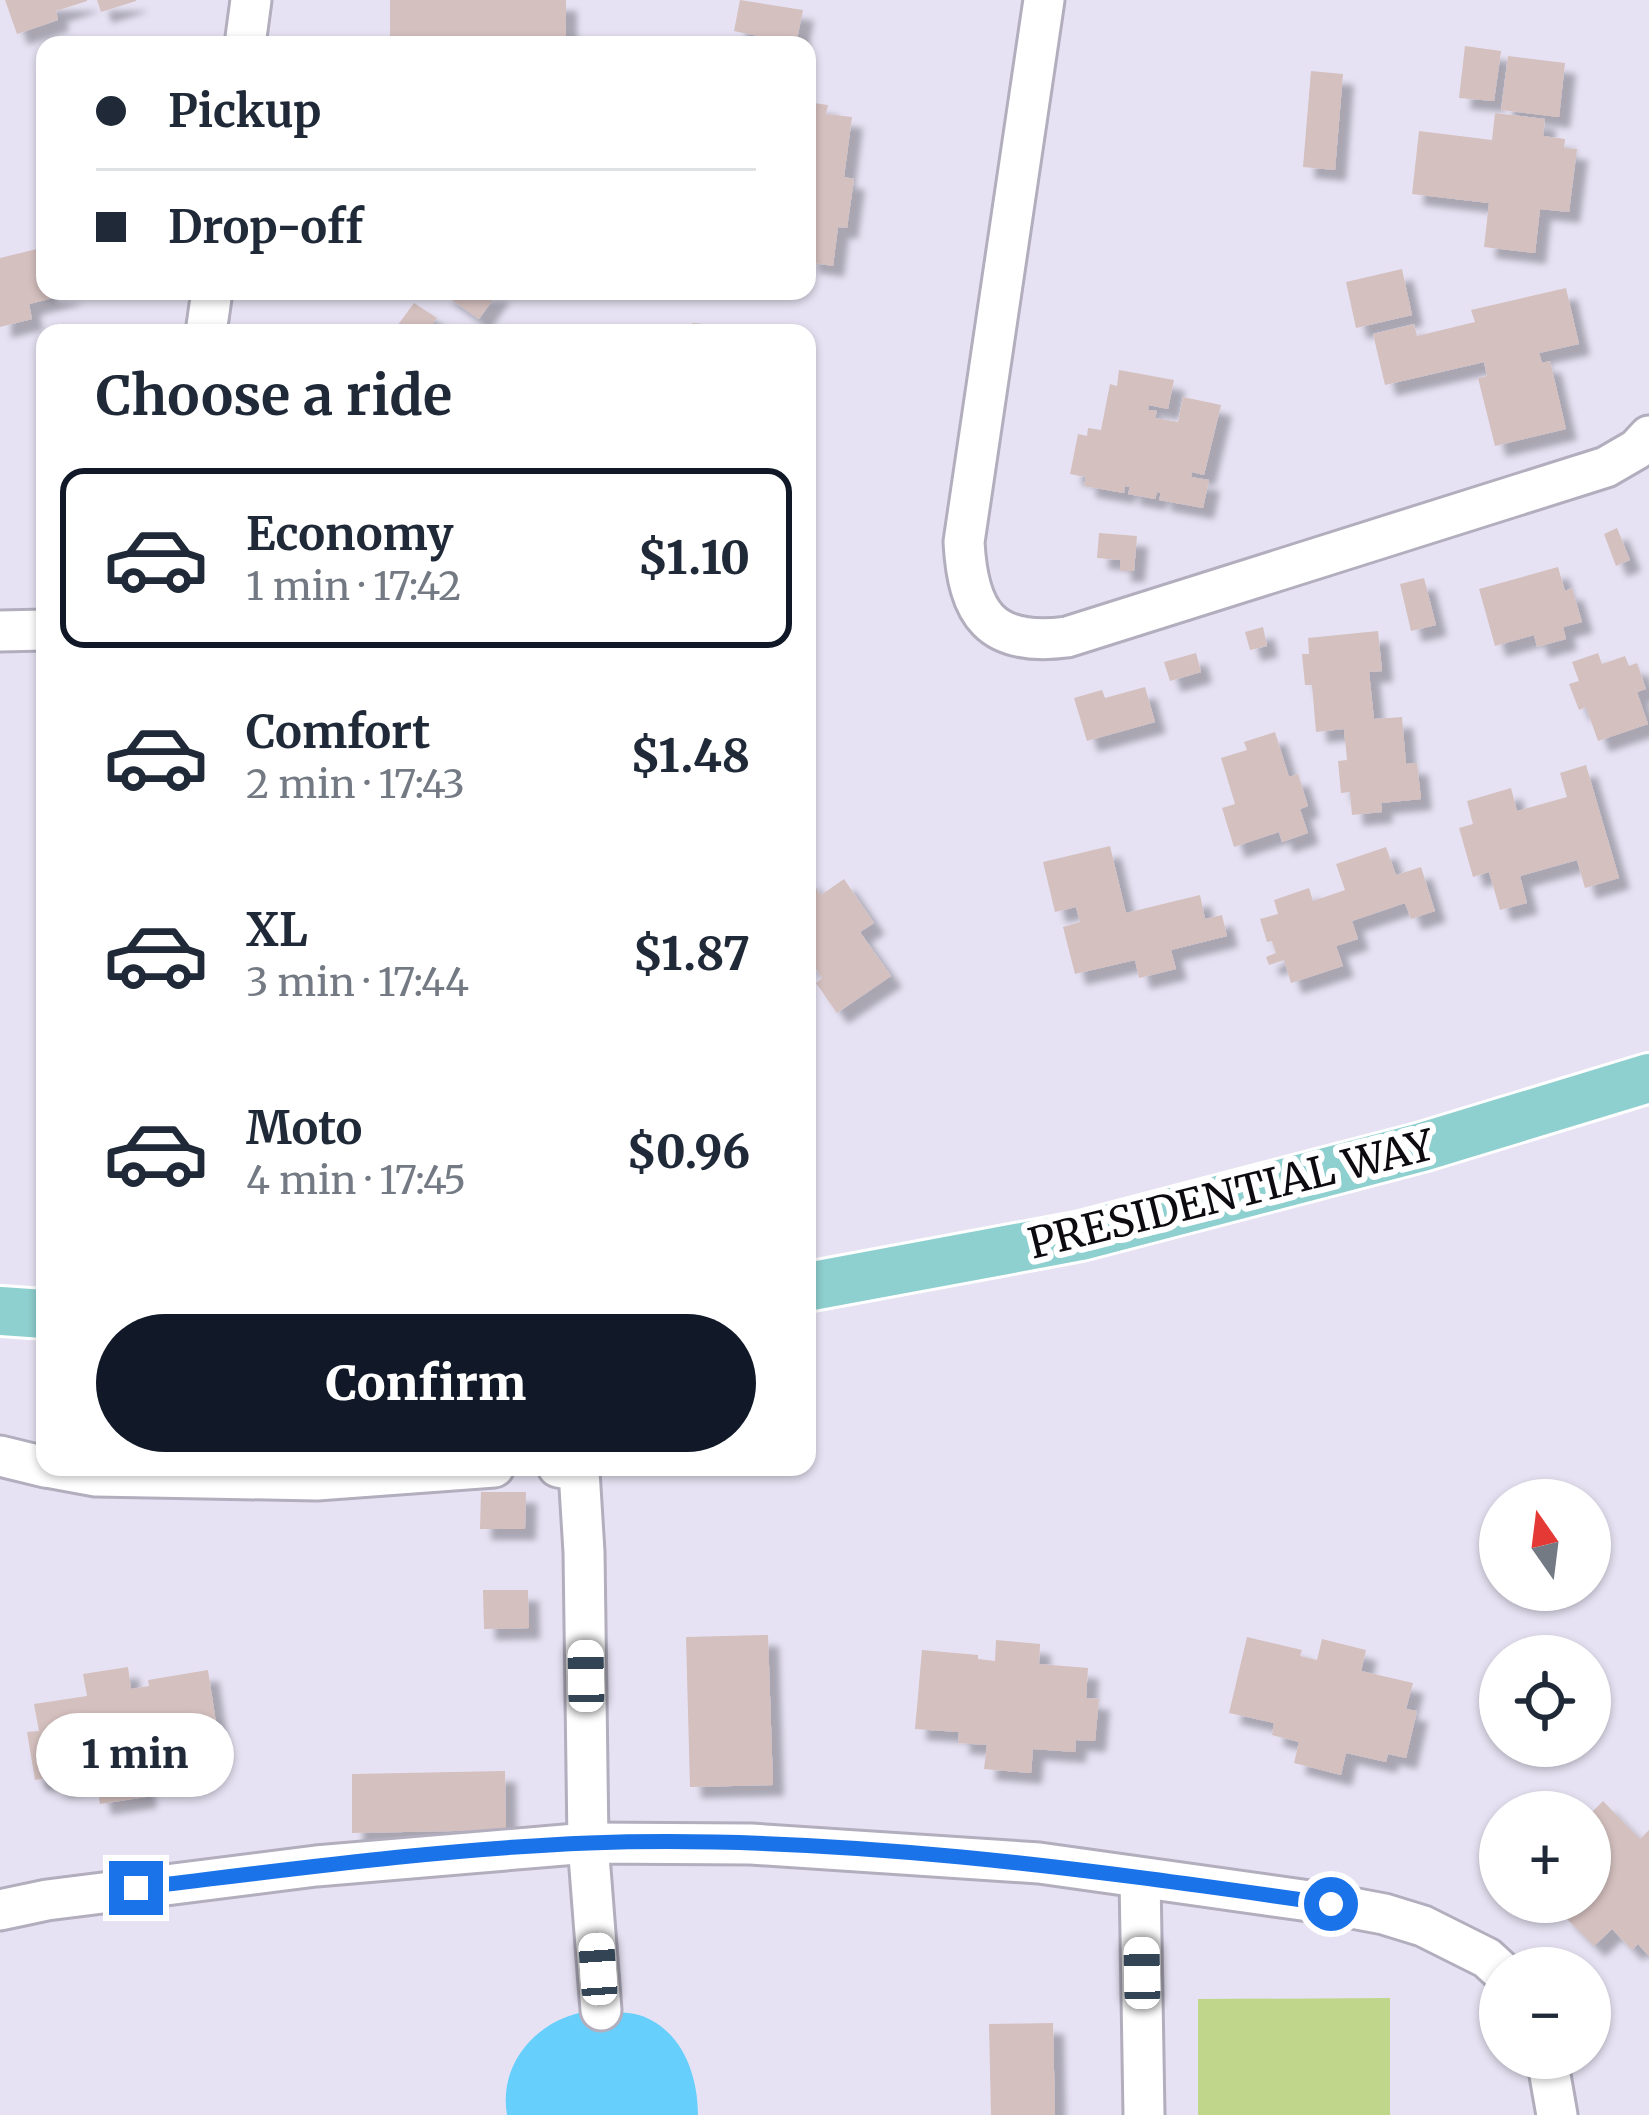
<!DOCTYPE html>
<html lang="en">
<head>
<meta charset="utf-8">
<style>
  :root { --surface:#fff; --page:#f2f2f3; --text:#1f2937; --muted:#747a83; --line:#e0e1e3; --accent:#111827 }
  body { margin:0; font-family:Merriweather,serif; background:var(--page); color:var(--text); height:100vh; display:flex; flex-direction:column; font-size:45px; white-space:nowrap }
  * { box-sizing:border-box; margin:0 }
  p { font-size:39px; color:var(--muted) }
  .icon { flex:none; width:66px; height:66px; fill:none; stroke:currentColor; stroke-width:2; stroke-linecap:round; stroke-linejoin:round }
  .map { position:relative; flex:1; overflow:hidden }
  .details { position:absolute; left:36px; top:324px; width:780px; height:1152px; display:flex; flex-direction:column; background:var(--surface); border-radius:24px; box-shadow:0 3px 9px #0004 }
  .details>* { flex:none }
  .banner { position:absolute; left:36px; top:36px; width:780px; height:264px; border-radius:24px; box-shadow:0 3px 9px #0004; display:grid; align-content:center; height:264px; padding:0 60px; background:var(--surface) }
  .needle { width:78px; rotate:346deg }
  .fabs { position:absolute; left:1479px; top:1479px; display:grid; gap:24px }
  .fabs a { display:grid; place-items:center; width:132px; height:132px; border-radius:50%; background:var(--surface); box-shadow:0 3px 9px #0004; font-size:60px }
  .end { position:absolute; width:54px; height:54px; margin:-27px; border:15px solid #1a73e8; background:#fff; box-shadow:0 0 0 6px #fff }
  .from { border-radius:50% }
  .bubble { position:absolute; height:84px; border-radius:42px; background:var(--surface); box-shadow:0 3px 9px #0004; font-size:39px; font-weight:800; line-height:84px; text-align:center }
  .car { position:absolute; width:36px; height:72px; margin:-36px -18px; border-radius:15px; box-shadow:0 0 9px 3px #0007; background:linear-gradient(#fff 24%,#345 0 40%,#fff 0 76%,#345 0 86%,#fff 0) }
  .banner b { display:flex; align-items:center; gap:42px; height:114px; font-size:45px }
  .banner b+b { border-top:3px solid var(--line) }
  .banner i { width:30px; height:30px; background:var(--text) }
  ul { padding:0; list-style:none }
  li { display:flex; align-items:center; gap:36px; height:180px; margin:0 24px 18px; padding:0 36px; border:6px solid transparent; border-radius:24px }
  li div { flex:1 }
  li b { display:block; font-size:45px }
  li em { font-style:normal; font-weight:800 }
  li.active { border-color:var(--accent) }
  li>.icon { width:108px; height:108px; stroke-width:1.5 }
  h2 { padding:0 60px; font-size:54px; line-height:144px }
  .cta { display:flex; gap:24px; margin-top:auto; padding:24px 60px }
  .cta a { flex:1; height:138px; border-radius:72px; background:var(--accent); color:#fff; font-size:48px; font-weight:800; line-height:138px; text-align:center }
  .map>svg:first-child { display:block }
  .green { fill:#c0d78b }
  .water { fill:#66cffb }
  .building { fill:#d4c0bf; filter:url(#shadow) }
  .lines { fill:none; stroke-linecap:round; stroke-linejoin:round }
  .minor-casing { stroke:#b2aebe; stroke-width:45 }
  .major-casing { stroke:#fff; stroke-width:54 }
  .minor { stroke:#fff; stroke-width:39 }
  .major { stroke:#8ed0cf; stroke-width:48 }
  .route { stroke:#1a73e8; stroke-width:15 }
  .labels { text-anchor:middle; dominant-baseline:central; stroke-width:12; stroke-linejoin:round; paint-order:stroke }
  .street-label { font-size:42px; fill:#0d0b10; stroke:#fff }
</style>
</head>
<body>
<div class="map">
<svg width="1649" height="2115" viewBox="0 0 1649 2115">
  <defs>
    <filter id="shadow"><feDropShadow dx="11" dy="11" stdDeviation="3" flood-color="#0004"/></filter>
  </defs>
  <rect width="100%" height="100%" fill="#e6e2f3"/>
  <path class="green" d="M1390,1998V2115H1198V1999Z"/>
  <path class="water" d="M601,2010C613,2012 628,2012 639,2015C682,2029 698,2075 698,2115H507C497,2057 547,2011 601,2010Z"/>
  <g class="building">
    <path d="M5,0H87V1L56,11L58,20L17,34Z"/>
    <path d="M97,0H136V1L101,12Z"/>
    <rect x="390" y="0" width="176" height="45"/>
    <path d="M740,0L803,10L796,44L734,31Z"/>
    <path d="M1465,46L1501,51L1494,101L1459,98Z"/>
    <path d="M1508,56L1565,63L1559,117L1501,110Z"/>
    <path d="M1311,71L1343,74L1335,170L1303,167Z"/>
    <path d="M807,102L828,105L826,114L852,117L844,177L854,179L847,228L838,227L833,266L807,262Z"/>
    <path d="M1495,113L1545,119L1543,136L1565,139L1564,148L1577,149L1569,212L1540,209L1535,253L1484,247L1489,203L1412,194L1419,131L1492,140Z"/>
    <path d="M45,247V291L74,293L29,304L32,319L0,327V258Z"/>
    <path d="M1402,269L1412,315L1356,328L1346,282Z"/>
    <path d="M1566,288L1579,344L1539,353L1542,363L1550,361L1566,429L1495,446L1478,378L1487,376L1484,362L1385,385L1373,334L1414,324L1417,336L1475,322L1471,310Z"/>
    <path d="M439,291H499L479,319Z"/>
    <path d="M414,303L437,318L426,333H392Z"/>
    <path d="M692,323L733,327L732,333H691Z"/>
    <path d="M1119,370L1174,380L1168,409L1149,405L1148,410L1157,411L1155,418L1178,422L1183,397L1221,405L1204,475L1192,472L1191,477L1209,480L1203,508L1159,500L1161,493L1157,492L1155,499L1128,494L1130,487L1125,486L1124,493L1084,486L1086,477L1070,474L1078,434L1087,436L1088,428L1101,430L1110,384L1117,386Z"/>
    <path d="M1617,528L1630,560L1616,566L1604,534Z"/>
    <path d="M1099,533L1137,536L1134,571H1120V560L1097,558Z"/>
    <path d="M1558,567L1565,591L1572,588L1582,622L1563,627L1566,639L1537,647L1534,635L1495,646L1479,589Z"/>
    <path d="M1424,578L1436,625L1411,631L1400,584Z"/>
    <path d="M1263,627L1267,646L1250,650L1245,632Z"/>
    <path d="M1378,631L1382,671L1369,672L1374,719L1402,717L1406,764L1417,763L1421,799L1381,803L1382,812L1352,815L1350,792L1341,793L1338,761L1347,760L1344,729L1316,732L1312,685H1305L1302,654H1309L1308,638Z"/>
    <path d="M1196,653L1201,672L1170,681L1164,662Z"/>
    <path d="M1598,653L1602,664L1625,656L1629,666L1637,663L1646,689L1637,692L1648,724L1598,741L1586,707L1579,710L1569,684L1579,681L1572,662Z"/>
    <path d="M1145,687L1155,722L1087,741L1074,698L1102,690L1105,698Z"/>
    <path d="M1275,732L1289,777L1298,774L1308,806L1300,809L1308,833L1282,842L1279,832L1234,847L1222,808L1235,804L1221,758L1247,750L1244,742Z"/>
    <path d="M1586,765L1619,878L1585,888L1577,860L1520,876L1527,903L1500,910L1489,872L1473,877L1459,828L1473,824L1467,801L1511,788L1517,811L1567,797L1560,773Z"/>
    <path d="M1110,846L1126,913L1200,895L1205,919L1222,915L1227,936L1171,950L1176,969L1139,978L1135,960L1075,974L1063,927L1080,922L1076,907L1055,912L1043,862Z"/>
    <path d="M1386,847L1396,875L1421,867L1435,911L1411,919L1405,903L1352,921L1358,939L1336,946L1343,966L1291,983L1284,960L1269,965L1266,957L1276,953L1272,941L1267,942L1260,919L1278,914L1274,900L1309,888L1313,901L1345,890L1336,864Z"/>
    <path d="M807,875L821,895L844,879L874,923L860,932L891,976L837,1013L816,983L822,978L813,964L807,968Z"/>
    <path d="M481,1492H526L525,1529H480Z"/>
    <path d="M483,1590H528L529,1628L484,1629Z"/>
    <path d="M768,1635L773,1785L690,1787L686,1637Z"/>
    <path d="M1247,1637L1302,1650L1300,1656L1317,1660L1322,1639L1366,1650L1361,1671L1413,1683L1406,1709L1417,1711L1406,1758L1388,1754L1386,1762L1346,1753L1341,1775L1294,1763L1299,1742L1272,1735L1274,1723L1229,1713Z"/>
    <path d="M996,1640L1040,1644L1039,1664L1088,1668L1086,1698L1099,1699L1095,1741L1076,1740L1075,1752L1033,1749L1031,1773L984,1769L987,1745L958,1743L959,1732L915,1729L922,1650L978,1655V1659L995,1661Z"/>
    <path d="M128,1667L131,1689L149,1686L148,1680L208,1670L220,1749L168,1758L170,1768L142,1773L146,1797L100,1804L96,1779L56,1786L54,1777L35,1780L27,1732L39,1731L34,1704L87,1696L83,1674Z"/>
    <path d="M505,1771L506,1830L352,1833V1774Z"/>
    <path d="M1603,1801L1640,1839L1649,1830V1956L1638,1944L1632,1950L1612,1929L1594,1946L1562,1914L1574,1902H1590V1814Z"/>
    <path d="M1053,2023L1055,2115H991L989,2024Z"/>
  </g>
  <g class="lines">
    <defs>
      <g id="minor">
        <path d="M1044,0L964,542C968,614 990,647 1067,637L1606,467L1637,449L1649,436"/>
        <path d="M245,45L251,0"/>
        <path d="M206,333L212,291"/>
        <path d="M0,631L45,630"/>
        <path d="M0,1456L45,1467"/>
        <path d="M47,1467L96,1476L317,1480L494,1467"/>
        <path d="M558,1467L579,1471L584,1552L588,1843L601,2010"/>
        <path d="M1140,1878L1144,2115"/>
        <path d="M0,1910L47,1900L316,1866L588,1843L751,1844L1039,1863L1331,1904L1384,1914L1423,1926L1487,1958L1500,1970"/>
        <path d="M1547,2058L1557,2115"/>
      </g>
      <g id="major">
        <path d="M807,1287L1081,1236L1422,1147L1649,1078"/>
        <path d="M0,1311L45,1314"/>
      </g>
    </defs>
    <use href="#minor" class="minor-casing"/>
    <use href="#major" class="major-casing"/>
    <use href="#minor" class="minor"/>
    <use href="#major" class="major"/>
  </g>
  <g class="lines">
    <path class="route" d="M136,1888C286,1870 438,1849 589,1843C837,1834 1086,1869 1331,1904"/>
  </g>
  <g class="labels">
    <g class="street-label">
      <text transform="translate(1231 1194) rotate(-14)">PRESIDENTIAL WAY</text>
    </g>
  </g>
</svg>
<div class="fabs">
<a><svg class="needle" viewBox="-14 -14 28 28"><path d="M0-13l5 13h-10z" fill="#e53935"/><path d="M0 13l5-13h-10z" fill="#747a83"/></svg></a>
<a><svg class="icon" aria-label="locate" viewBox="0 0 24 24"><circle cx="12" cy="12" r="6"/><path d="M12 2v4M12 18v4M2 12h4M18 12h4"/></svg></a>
<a>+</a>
<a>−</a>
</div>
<i class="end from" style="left:1331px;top:1904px"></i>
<i class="end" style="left:136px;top:1888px"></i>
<div class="bubble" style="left:36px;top:1713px;width:198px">1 min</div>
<i class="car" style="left:586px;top:1676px;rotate:359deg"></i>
<i class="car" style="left:598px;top:1969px;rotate:356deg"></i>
<i class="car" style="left:1142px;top:1973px;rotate:359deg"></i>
<div class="banner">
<b><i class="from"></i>Pickup</b>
<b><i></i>Drop-off</b>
</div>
<section class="details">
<h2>Choose a ride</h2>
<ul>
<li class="active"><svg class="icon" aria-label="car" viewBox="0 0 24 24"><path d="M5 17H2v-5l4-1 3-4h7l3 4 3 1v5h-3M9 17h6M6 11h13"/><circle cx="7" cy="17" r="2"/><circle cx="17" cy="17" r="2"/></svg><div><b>Economy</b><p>1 min · 17:42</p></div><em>$1.10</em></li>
<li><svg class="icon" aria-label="car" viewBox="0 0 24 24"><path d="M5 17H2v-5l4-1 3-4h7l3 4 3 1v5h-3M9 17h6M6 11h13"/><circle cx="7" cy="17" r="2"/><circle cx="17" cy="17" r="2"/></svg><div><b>Comfort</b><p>2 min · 17:43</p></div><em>$1.48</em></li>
<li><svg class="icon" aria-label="car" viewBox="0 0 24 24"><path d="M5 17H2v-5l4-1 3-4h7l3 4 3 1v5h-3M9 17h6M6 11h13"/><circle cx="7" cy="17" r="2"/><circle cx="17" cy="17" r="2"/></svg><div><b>XL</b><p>3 min · 17:44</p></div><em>$1.87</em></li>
<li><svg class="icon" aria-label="car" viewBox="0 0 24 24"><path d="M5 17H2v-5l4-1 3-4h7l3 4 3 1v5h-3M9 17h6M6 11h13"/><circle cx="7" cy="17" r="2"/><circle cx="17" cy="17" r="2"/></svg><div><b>Moto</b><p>4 min · 17:45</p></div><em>$0.96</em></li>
</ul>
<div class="cta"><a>Confirm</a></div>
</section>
</div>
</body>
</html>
